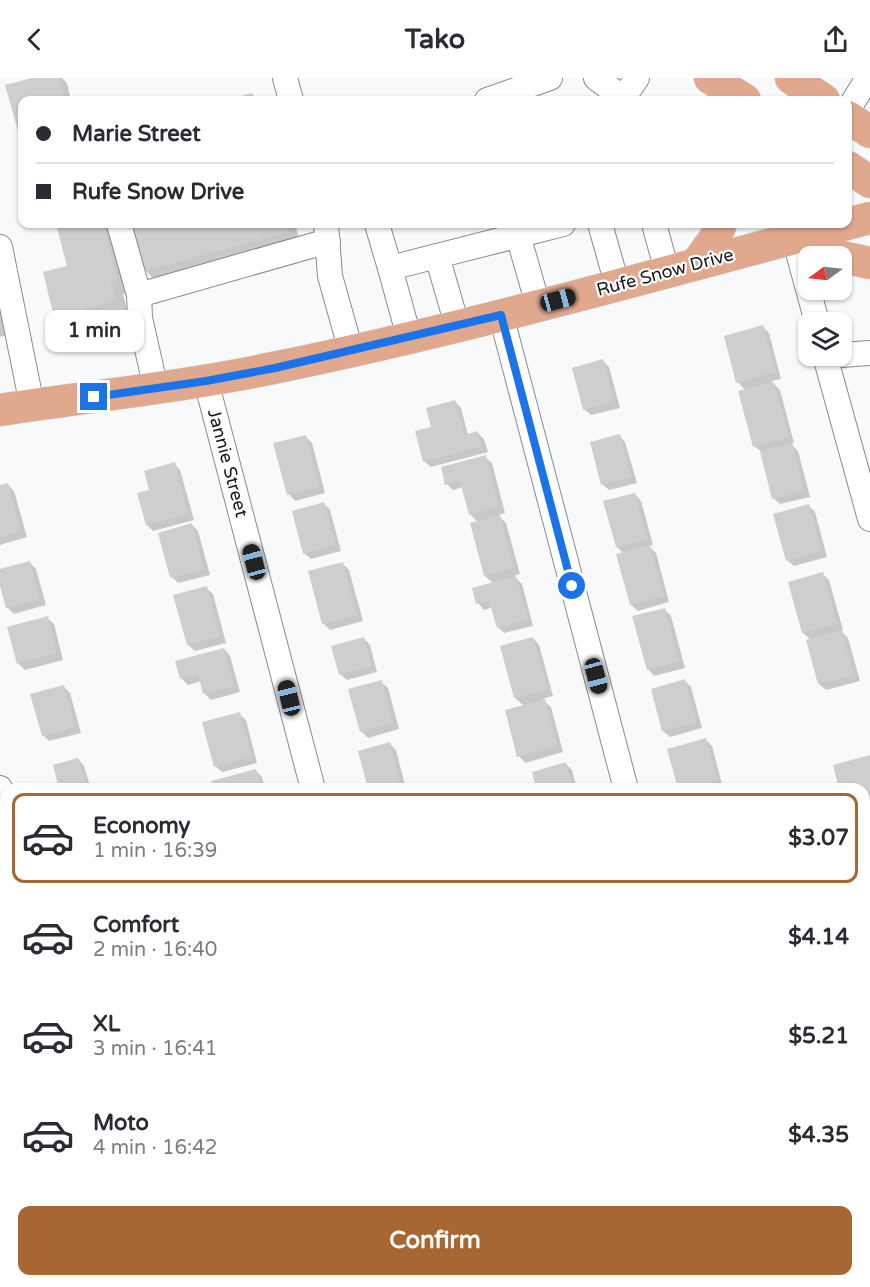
<!DOCTYPE html>
<html lang="en">
<head>
<meta charset="utf-8">
<style>
  :root { --surface:#fff; --page:#f7f7f7; --text:#2b2b33; --muted:#7c7c81; --line:#e1e1e2; --accent:#a86732 }
  body { margin:0; font-family:"Varela Round",sans-serif; background:var(--page); color:var(--text); height:100vh; display:flex; flex-direction:column; font-size:22px; white-space:nowrap }
  * { box-sizing:border-box; margin:0 }
  p { font-size:20px; color:var(--muted) }
  .icon { flex:none; width:33px; height:33px; fill:none; stroke:currentColor; stroke-width:2; stroke-linecap:round; stroke-linejoin:round }
  .map { position:relative; flex:1; overflow:hidden }
  .panel { position:absolute; left:0px; top:705px; width:870px; height:504px; display:flex; flex-direction:column; background:var(--surface); border-radius:18px 18px 0 0; box-shadow:0 2px 4px #0004 }
  .panel>* { flex:none }
  .guide { position:absolute; left:18px; top:18px; width:834px; height:132px; border-radius:12px; box-shadow:0 2px 4px #0004; display:grid; align-content:center; height:132px; padding:0 18px; background:var(--surface) }
  .needle { width:39px; rotate:255deg }
  .buttons { position:absolute; left:798px; top:168px; display:grid; gap:12px }
  .buttons a { display:grid; place-items:center; width:54px; height:54px; border-radius:12px; background:var(--surface); box-shadow:0 2px 4px #0004; font-size:30px }
  .end { position:absolute; width:27px; height:27px; margin:-14px; border:8px solid #1a73e8; background:#fff; box-shadow:0 0 0 3px #fff }
  .from { border-radius:50% }
  .bubble { position:absolute; height:42px; border-radius:12px; background:var(--surface); box-shadow:0 2px 4px #0004; font-size:20px; font-weight:700; line-height:42px; text-align:center }
  .car { position:absolute; width:18px; height:36px; margin:-18px -9px; border-radius:8px; box-shadow:0 0 4px 2px #0007; background:linear-gradient(#222 24%,#8ab4d8 0 40%,#222 0 76%,#8ab4d8 0 86%,#222 0) }
  .guide b { display:flex; align-items:center; gap:21px; height:57px; font-size:22px }
  .guide b+b { border-top:2px solid var(--line) }
  .guide i { width:15px; height:15px; background:var(--text) }
  ul { padding:10px 0 0; list-style:none }
  li { display:flex; align-items:center; gap:18px; height:90px; margin:0 12px 9px; padding:0 6px; border:3px solid transparent; border-radius:12px }
  li div { flex:1 }
  li b { display:block; font-size:22px }
  li em { font-style:normal; font-weight:700 }
  li.active { border-color:var(--accent) }
  li>.icon { width:54px; height:54px; stroke-width:1.5 }
  .action { display:flex; gap:12px; margin-top:auto; padding:12px 18px }
  .action a { flex:1; height:69px; border-radius:12px; background:var(--accent); color:#fff; font-size:24px; font-weight:700; line-height:69px; text-align:center }
  header { display:flex; justify-content:space-between; align-items:center; height:78px; padding:0 18px; background:var(--surface); font-size:27px; font-weight:700 }
  .map>svg:first-child { display:block }
  .shadow { fill:#0003 }
  .building { fill:#ceced0 }
  .lines { fill:none; stroke-linecap:round; stroke-linejoin:round }
  .minor-casing { stroke:#888a8c; stroke-width:26 }
  .major-casing { stroke:#d5d5d5; stroke-width:33 }
  .minor { stroke:#fff; stroke-width:24 }
  .major { stroke:#e0a98e; stroke-width:32 }
  .route { stroke:#1a73e8; stroke-width:8 }
  .labels { text-anchor:middle; stroke-width:4.5; stroke-linejoin:round; paint-order:stroke }
  .street-label { font-size:18px; fill:#161717; stroke:#fff }
</style>
</head>
<body>
<header><svg class="icon" aria-label="back" viewBox="0 0 24 24"><path d="M15 5l-7 7 7 7"/></svg>Tako<svg class="icon" aria-label="share" viewBox="0 0 24 24"><path d="M12 15V3M7 8l5-5 5 5M5 13v7h14v-7"/></svg></header>
<div class="map">
<svg width="870" height="1209" viewBox="0 0 870 1209">
  <rect width="100%" height="100%" fill="#f7f9fb"/>
  <g class="shadow">
    <path d="M38,0H62L67,5L71,22H22V61L7,8Z"/>
    <path d="M252,16L258,22H229Z"/>
    <path d="M57,146H111L129,214L123,216L128,235L68,251L56,238L69,189Z"/>
    <path d="M132,146H295L301,166L158,205L145,192Z"/>
    <path d="M0,197L15,255L0,259Z"/>
    <path d="M763,249L769,255L781,301L771,303L780,312L794,365L791,366L798,373L810,419L780,426L773,420L762,374L754,368L746,313L738,304Z"/>
    <path d="M603,283L609,289L620,330L591,337L584,331Z"/>
    <path d="M455,323L461,330L468,357L478,355L484,361L488,374L431,389L424,383L432,350Z"/>
    <path d="M619,357L625,364L637,405L609,412L602,406Z"/>
    <path d="M305,358L312,365L325,415L295,423L289,416Z"/>
    <path d="M485,379L492,385L505,435L498,437L506,445L520,496L514,498L522,506L533,548L504,555L498,549L493,529L484,532L478,525L493,505L485,498L478,444L470,436L463,409L453,412L447,406Z"/>
    <path d="M174,386L180,392L194,442L153,453L147,447Z"/>
    <path d="M8,407L14,413L27,459L0,467V409Z"/>
    <path d="M635,416L641,423L653,467L649,468L656,475L669,524L638,533L631,527L624,476L617,469Z"/>
    <path d="M324,426L330,432L341,473L311,481L304,475Z"/>
    <path d="M809,428L815,434L827,479L794,488L787,482Z"/>
    <path d="M192,447L198,453L210,497L178,505L172,499Z"/>
    <path d="M29,484L36,491L46,527L14,536L7,529L0,502V492Z"/>
    <path d="M343,486L349,492L363,543L330,552L323,545Z"/>
    <path d="M823,496L829,502L843,552L841,553L848,560L860,603L826,612L819,606L811,562L803,555Z"/>
    <path d="M206,510L213,516L226,565L195,573L188,567Z"/>
    <path d="M664,531L671,538L685,590L654,598L648,591Z"/>
    <path d="M47,540L54,546L63,582L25,592L18,585Z"/>
    <path d="M533,560L539,567L553,618L542,621L551,629L563,674L525,685L519,678L524,628L515,620L502,569Z"/>
    <path d="M364,561L370,567L377,594L347,602L340,596Z"/>
    <path d="M224,571L230,578L240,614L211,622L204,615L201,603L188,607L181,600Z"/>
    <path d="M685,603L691,609L702,650L670,659L663,653L652,612Z"/>
    <path d="M381,604L388,610L399,651L368,660L361,653Z"/>
    <path d="M63,608L70,615L81,655L49,663L43,657Z"/>
    <path d="M239,636L246,642L257,685L222,694L215,688Z"/>
    <path d="M706,662L712,668L723,710L679,711Z"/>
    <path d="M390,666L396,672L406,711H370Z"/>
    <path d="M870,679V732L864,733V711H841Z"/>
    <path d="M78,681L84,688L91,711H61Z"/>
    <path d="M566,686L572,692L577,711H538Z"/>
    <path d="M255,692L262,699L265,711H214Z"/>
    <path d="M870,745V792L864,794V746Z"/>
    <path d="M0,887L6,909V913L3,914L6,918V968L0,970Z"/>
    <path d="M809,1203H841L843,1209H811Z"/>
  </g>
  <g class="building">
    <path d="M32,0H59L65,22H22V59L20,60L5,7Z"/>
    <path d="M252,15L254,22H226Z"/>
    <path d="M56,146H103L117,202L111,203L116,223L54,239L43,194L67,188Z"/>
    <path d="M131,146H287L289,154L144,193Z"/>
    <path d="M763,247L776,294L736,305L724,258Z"/>
    <path d="M603,281L614,323L583,332L572,290Z"/>
    <path d="M774,304L789,359L753,369L738,313Z"/>
    <path d="M455,322L464,357L478,353L482,368L423,384L415,353L431,349L426,330Z"/>
    <path d="M620,356L631,399L601,407L590,364Z"/>
    <path d="M306,357L320,409L287,417L273,365Z"/>
    <path d="M792,365L804,413L772,421L760,373Z"/>
    <path d="M486,377L499,429L469,437L460,403L445,407L441,389Z"/>
    <path d="M175,384L188,436L146,447L137,415L149,412L144,393Z"/>
    <path d="M8,405L21,453L0,459V407Z"/>
    <path d="M635,415L648,461L616,469L603,423Z"/>
    <path d="M324,424L336,467L303,476L292,433Z"/>
    <path d="M809,426L822,473L786,483L773,436Z"/>
    <path d="M500,437L514,490L484,498L470,445Z"/>
    <path d="M192,445L204,491L170,500L158,455Z"/>
    <path d="M650,467L664,518L630,527L616,476Z"/>
    <path d="M30,483L40,521L6,530L0,508V491Z"/>
    <path d="M343,484L357,537L322,546L308,493Z"/>
    <path d="M823,494L837,546L802,555L788,504Z"/>
    <path d="M516,498L528,541L497,550L489,523L476,526L472,510Z"/>
    <path d="M207,508L220,558L187,567L173,517Z"/>
    <path d="M665,530L679,583L647,592L632,538Z"/>
    <path d="M48,538L57,575L17,586L7,549Z"/>
    <path d="M842,552L854,597L818,606L806,562Z"/>
    <path d="M364,559L372,588L339,597L331,568Z"/>
    <path d="M533,559L548,611L514,620L500,568Z"/>
    <path d="M224,570L234,608L203,616L198,596L180,601L175,583Z"/>
    <path d="M685,601L697,644L662,653L651,611Z"/>
    <path d="M382,602L393,645L360,654L348,611Z"/>
    <path d="M64,607L75,649L42,658L30,616Z"/>
    <path d="M545,621L558,668L517,679L505,632Z"/>
    <path d="M240,634L252,679L214,689L202,644Z"/>
    <path d="M706,660L718,703L689,711H678L667,671Z"/>
    <path d="M390,664L401,706L382,711H368L358,673Z"/>
    <path d="M870,677V724L864,726V711H839L833,687Z"/>
    <path d="M78,680L87,711H59L53,687Z"/>
    <path d="M566,684L573,711H536L532,694Z"/>
    <path d="M256,691L261,711H213L211,703Z"/>
    <path d="M870,743V785L864,786V745Z"/>
    <path d="M0,913H3L6,923V960L0,962Z"/>
    <path d="M6,977V1030L4,1031L0,1016V979Z"/>
    <path d="M807,1203H838L839,1209H809Z"/>
  </g>
  <g class="lines">
    <defs>
      <g id="minor">
        <path d="M285,0L291,22"/>
        <path d="M596,0L623,20L624,22"/>
        <path d="M623,20L637,0"/>
        <path d="M487,22L550,0"/>
        <path d="M848,32L866,3L870,2"/>
        <path d="M119,146L139,217L140,240L156,311"/>
        <path d="M326,146L330,198L351,273"/>
        <path d="M377,146L390,190"/>
        <path d="M600,146L617,206"/>
        <path d="M654,146L667,193"/>
        <path d="M518,157L538,227"/>
        <path d="M794,160L817,244"/>
        <path d="M0,169L32,327"/>
        <path d="M437,178L457,247"/>
        <path d="M139,217L328,163"/>
        <path d="M501,237L626,711"/>
        <path d="M409,259L390,190L563,146"/>
        <path d="M842,277L870,275"/>
        <path d="M825,278L870,441"/>
        <path d="M206,303L313,711"/>
        <path d="M0,710L6,734"/>
        <path d="M128,1203L130,1209"/>
        <path d="M432,1203L448,1209"/>
        <path d="M755,1203L757,1209"/>
      </g>
      <g id="major">
        <path d="M710,0L745,22"/>
        <path d="M791,0L824,22"/>
        <path d="M848,39L870,54"/>
        <path d="M848,89L870,104"/>
        <path d="M808,157L829,177L837,178"/>
        <path d="M842,179L870,185"/>
        <path d="M697,185L715,160L721,146"/>
        <path d="M0,332C91,318 183,309 273,290C474,249 672,192 870,140"/>
      </g>
    </defs>
    <use href="#minor" class="minor-casing"/>
    <use href="#major" class="major-casing"/>
    <use href="#minor" class="minor"/>
    <use href="#major" class="major"/>
  </g>
  <g class="lines">
    <path class="route" d="M94,319L206,303L275,290L501,237L572,508"/>
  </g>
  <g class="labels">
    <g class="street-label">
      <text transform="translate(665 194) rotate(-15)" y="6">Rufe Snow Drive</text>
      <text transform="translate(228 385) rotate(75)" y="6">Jannie Street</text>
    </g>
  </g>
</svg>
<div class="buttons">
<a><svg class="needle" viewBox="-14 -14 28 28"><path d="M0-13l5 13h-10z" fill="#e53935"/><path d="M0 13l5-13h-10z" fill="#7c7c81"/></svg></a>
<a><svg class="icon" aria-label="layers" viewBox="0 0 24 24"><path d="M12 4l9 5-9 5-9-5zM3 14l9 5 9-5"/></svg></a>
</div>
<i class="end from" style="left:572px;top:508px"></i>
<i class="end" style="left:94px;top:319px"></i>
<div class="bubble" style="left:45px;top:232px;width:99px">1 min</div>
<i class="car" style="left:558px;top:222px;rotate:75deg"></i>
<i class="car" style="left:254px;top:484px;rotate:345deg"></i>
<i class="car" style="left:596px;top:598px;rotate:165deg"></i>
<i class="car" style="left:289px;top:620px;rotate:346deg"></i>
<div class="guide">
<b><i class="from"></i>Marie Street</b>
<b><i></i>Rufe Snow Drive</b>
</div>
<section class="panel">
<ul>
<li class="active"><svg class="icon" aria-label="car" viewBox="0 0 24 24"><path d="M5 17H2v-5l4-1 3-4h7l3 4 3 1v5h-3M9 17h6M6 11h13"/><circle cx="7" cy="17" r="2"/><circle cx="17" cy="17" r="2"/></svg><div><b>Economy</b><p>1 min · 16:39</p></div><em>$3.07</em></li>
<li><svg class="icon" aria-label="car" viewBox="0 0 24 24"><path d="M5 17H2v-5l4-1 3-4h7l3 4 3 1v5h-3M9 17h6M6 11h13"/><circle cx="7" cy="17" r="2"/><circle cx="17" cy="17" r="2"/></svg><div><b>Comfort</b><p>2 min · 16:40</p></div><em>$4.14</em></li>
<li><svg class="icon" aria-label="car" viewBox="0 0 24 24"><path d="M5 17H2v-5l4-1 3-4h7l3 4 3 1v5h-3M9 17h6M6 11h13"/><circle cx="7" cy="17" r="2"/><circle cx="17" cy="17" r="2"/></svg><div><b>XL</b><p>3 min · 16:41</p></div><em>$5.21</em></li>
<li><svg class="icon" aria-label="car" viewBox="0 0 24 24"><path d="M5 17H2v-5l4-1 3-4h7l3 4 3 1v5h-3M9 17h6M6 11h13"/><circle cx="7" cy="17" r="2"/><circle cx="17" cy="17" r="2"/></svg><div><b>Moto</b><p>4 min · 16:42</p></div><em>$4.35</em></li>
</ul>
<div class="action"><a>Confirm</a></div>
</section>
</div>
</body>
</html>
